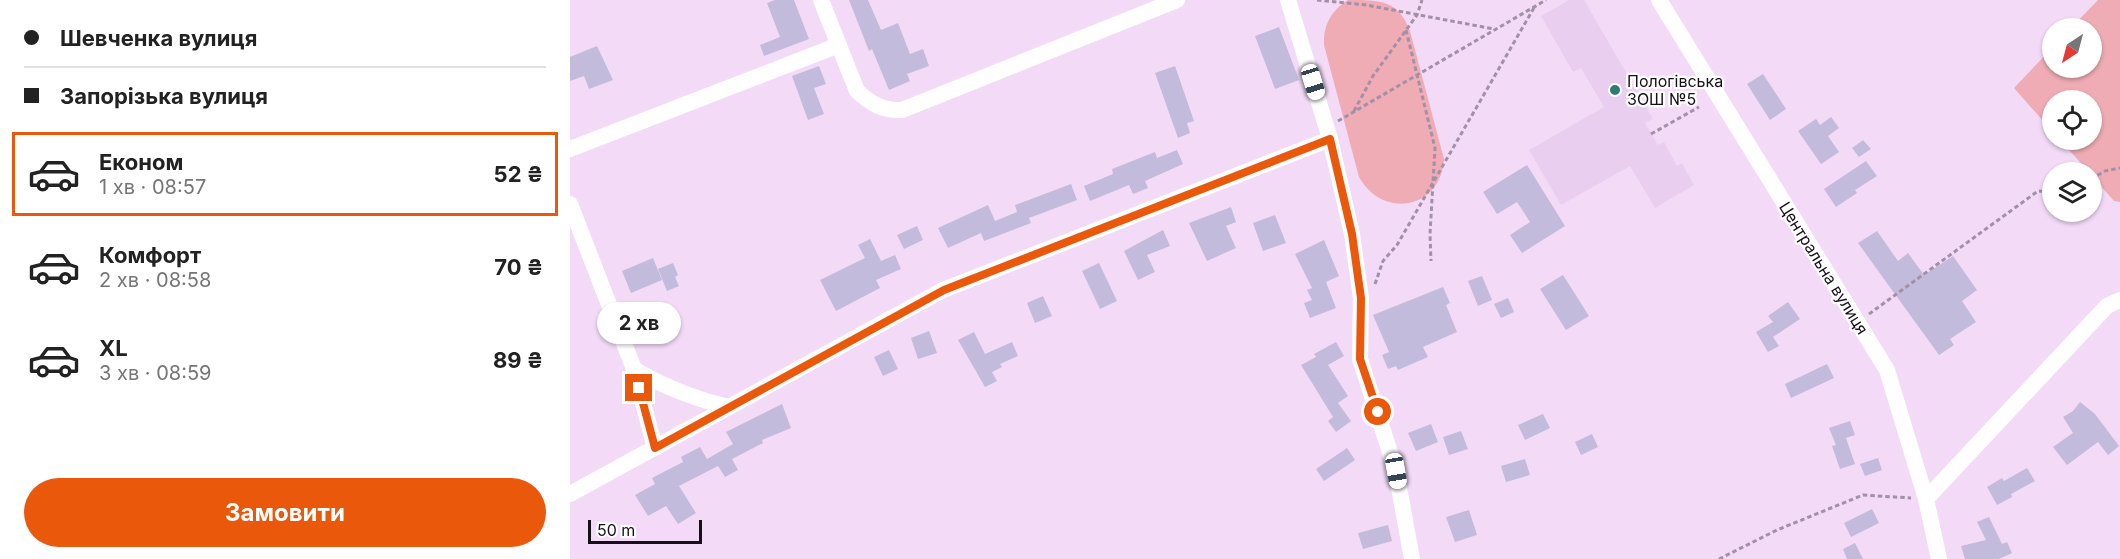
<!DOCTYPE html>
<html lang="uk">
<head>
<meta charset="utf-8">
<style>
  :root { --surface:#fff; --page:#f2f2f2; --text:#222; --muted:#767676; --line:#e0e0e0; --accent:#ea580c }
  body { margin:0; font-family:Inter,sans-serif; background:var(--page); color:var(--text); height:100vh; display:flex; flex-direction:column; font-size:22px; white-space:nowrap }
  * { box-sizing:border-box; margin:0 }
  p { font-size:20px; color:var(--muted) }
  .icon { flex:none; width:33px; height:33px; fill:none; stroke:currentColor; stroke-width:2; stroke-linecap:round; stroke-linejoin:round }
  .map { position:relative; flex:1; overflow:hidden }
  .side { display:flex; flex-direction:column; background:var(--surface); width:570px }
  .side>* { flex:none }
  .hud { display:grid; align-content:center; height:132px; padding:0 24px; background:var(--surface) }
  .needle { width:39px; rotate:216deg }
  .fabs { position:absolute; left:1472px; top:18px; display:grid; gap:12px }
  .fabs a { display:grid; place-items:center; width:60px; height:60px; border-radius:50%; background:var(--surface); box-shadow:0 2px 4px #0004; font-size:30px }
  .scale { position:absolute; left:18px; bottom:15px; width:114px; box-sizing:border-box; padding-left:6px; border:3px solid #170f18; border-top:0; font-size:16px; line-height:21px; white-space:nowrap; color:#170f18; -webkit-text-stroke:4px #fff; paint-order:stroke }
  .end { position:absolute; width:27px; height:27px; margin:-14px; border:8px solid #ea580c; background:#fff; box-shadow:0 0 0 3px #fff }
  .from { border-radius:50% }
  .bubble { position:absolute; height:42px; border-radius:21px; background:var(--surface); box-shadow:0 2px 4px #0004; font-size:20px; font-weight:700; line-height:42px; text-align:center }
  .car { position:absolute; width:18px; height:36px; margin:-18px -9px; border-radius:8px; box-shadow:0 0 4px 2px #0007; background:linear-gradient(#fff 24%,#345 0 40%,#fff 0 76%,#345 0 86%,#fff 0) }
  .hud b { display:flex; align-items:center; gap:21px; height:57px; font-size:22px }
  .hud b+b { border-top:2px solid var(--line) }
  .hud i { width:15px; height:15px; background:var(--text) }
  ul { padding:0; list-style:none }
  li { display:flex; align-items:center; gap:18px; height:84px; margin:0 12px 9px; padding:0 12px; border:3px solid transparent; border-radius:0px }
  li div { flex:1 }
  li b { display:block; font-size:22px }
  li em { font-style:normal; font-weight:700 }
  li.active { border-color:var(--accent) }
  li>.icon { width:54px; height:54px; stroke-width:1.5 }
  .button { display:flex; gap:12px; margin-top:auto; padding:12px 24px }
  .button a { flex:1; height:69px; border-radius:36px; background:var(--accent); color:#fff; font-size:24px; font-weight:700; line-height:69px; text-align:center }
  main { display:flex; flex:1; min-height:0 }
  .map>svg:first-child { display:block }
  .built { fill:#eacef0 }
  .green { fill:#efacb4 }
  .building { fill:#c2bbdb }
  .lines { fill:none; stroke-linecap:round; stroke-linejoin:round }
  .path { stroke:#a290a6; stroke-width:3; stroke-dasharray:4.5 3; stroke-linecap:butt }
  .street { stroke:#fff; stroke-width:16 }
  .route { stroke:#ea580c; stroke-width:8 }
  .poi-dot { fill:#307979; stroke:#fff; stroke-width:2 }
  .labels { text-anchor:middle; stroke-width:4.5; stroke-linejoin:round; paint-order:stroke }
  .poi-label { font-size:16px; fill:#170f18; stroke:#fff; text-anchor:start }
  .street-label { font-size:16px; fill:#170f18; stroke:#fff }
</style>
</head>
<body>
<main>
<section class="side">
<div class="hud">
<b><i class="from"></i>Шевченка вулиця</b>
<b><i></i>Запорізька вулиця</b>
</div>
<ul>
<li class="active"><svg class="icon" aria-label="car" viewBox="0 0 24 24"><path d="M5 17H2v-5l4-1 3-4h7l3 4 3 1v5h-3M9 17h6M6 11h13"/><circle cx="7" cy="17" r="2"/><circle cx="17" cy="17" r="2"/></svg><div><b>Економ</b><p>1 хв · 08:57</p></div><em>52 ₴</em></li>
<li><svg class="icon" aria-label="car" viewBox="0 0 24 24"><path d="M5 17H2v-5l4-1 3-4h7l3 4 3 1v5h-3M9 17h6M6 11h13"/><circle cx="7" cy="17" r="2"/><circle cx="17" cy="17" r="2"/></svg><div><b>Комфорт</b><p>2 хв · 08:58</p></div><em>70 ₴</em></li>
<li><svg class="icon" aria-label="car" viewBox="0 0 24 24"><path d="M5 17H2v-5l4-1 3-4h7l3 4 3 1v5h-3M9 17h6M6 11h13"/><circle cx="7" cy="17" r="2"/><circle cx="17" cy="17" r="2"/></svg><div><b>XL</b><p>3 хв · 08:59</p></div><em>89 ₴</em></li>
</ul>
<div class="button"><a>Замовити</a></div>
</section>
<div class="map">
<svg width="1550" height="559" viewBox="0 0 1550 559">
  <rect width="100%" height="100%" fill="#f3dbf8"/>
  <path class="built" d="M999,0H1014L1083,119L1075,123L1088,145L1094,142L1107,166L1112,163L1124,185L1085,208L1060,166L991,205L959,150L1034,107L1011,68L1003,72L971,16Z"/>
  <g class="green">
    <path d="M778,0C811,0 828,0 840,31L874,159C871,209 813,220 789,177L754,45C753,25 761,11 778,0Z"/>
    <path d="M1528,0H1550V202L1544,201L1521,175V172H1519L1490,140H1521V100H1482V131L1444,88L1482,48V68H1521V28H1501Z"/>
  </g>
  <g class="building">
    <path d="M205,0H224L239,39L194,56L190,45L210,37L197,3Z"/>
    <path d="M279,0H298L311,30L328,23L340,54L353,49L359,66L337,74L340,81L319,90L302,49L299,51Z"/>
    <path d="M709,27L729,80L705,89L685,36Z"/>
    <path d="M27,46L43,80L19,89L14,76L0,81V57Z"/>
    <path d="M249,66L256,84L244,88L254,114L238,120L222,76Z"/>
    <path d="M605,66L624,121L617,123L620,133L608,138L585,73Z"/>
    <path d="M1193,74L1216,109L1200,120L1177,84Z"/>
    <path d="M1261,117L1269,128L1258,136L1269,152L1251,164L1228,131L1246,119L1250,125Z"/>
    <path d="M1293,140L1301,149L1289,157L1282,148Z"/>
    <path d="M607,150L613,164L575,181L578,188L563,194L559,185L520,201L514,186L543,174L542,169L585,152L587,158Z"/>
    <path d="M1296,161L1307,176L1285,190L1287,193L1266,207L1254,189Z"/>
    <path d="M957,165L995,226L952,253L940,235L960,222L947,202L927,214L913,192Z"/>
    <path d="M501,184L507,200L459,218L461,223L414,241L411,233L378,248L368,228L418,205L425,221L447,212L445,205Z"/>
    <path d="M661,207L666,222L656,226L666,248L637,261L619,223Z"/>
    <path d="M705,215L716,243L693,251L683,223Z"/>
    <path d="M347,226L353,240L334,249L327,235Z"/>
    <path d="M593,230L600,246L577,255L585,272L568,280L554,251Z"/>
    <path d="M1307,231L1328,261L1338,253L1354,275L1383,256L1407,290L1392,301L1406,322L1380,339L1384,345L1369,355L1288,243Z"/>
    <path d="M300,239L311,261L325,255L331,269L306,280L310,288L266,311L250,280L295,258L288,245Z"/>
    <path d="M754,240L769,276L756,282L766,308L740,318L734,303L742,300L737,290L742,288L725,254Z"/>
    <path d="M83,258L92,280L61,293L52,271Z"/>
    <path d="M103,263L108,275L105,277L109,286L97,291L88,269Z"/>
    <path d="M529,263L547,301L530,309L512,271Z"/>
    <path d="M993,275L1019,316L996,330L970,289Z"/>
    <path d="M912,276L922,300L908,306L898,281Z"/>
    <path d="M873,287L880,303L876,305L887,332L853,347L858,357L828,370L826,366L818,369L812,355L819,352L803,315Z"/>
    <path d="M473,296L482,316L465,323L457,303Z"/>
    <path d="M938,298L944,312L931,318L924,304Z"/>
    <path d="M1218,302L1230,319L1203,337L1209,346L1198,352L1186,332L1203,322L1198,316Z"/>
    <path d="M359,331L367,353L348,359L341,338Z"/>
    <path d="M404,332L415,354L442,342L448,356L430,364L432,367L422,372L427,381L415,387L388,340Z"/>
    <path d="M766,342L774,356L758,365L778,396L768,403L781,421L766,432L758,421L763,417L731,365L746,357L744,354Z"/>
    <path d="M319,350L328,369L313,376L304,357Z"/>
    <path d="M1257,364L1264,378L1221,398L1215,384Z"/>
    <path d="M1510,402L1525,414L1549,446L1538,455L1528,442L1497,465L1483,447L1503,433L1493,417L1503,411Z"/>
    <path d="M212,404L221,428L192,440L193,443L162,459L168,470L155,477L148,466L109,486L126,513L108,524L96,506L78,516L65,495L85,484L82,478L113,462L111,457L130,447L137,459L163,444L156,432Z"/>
    <path d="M973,414L980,428L955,440L948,425Z"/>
    <path d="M1280,421L1285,435L1276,438L1285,464L1270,469L1262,446L1266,445L1259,428Z"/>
    <path d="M861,424L868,442L846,451L838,433Z"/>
    <path d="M891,431L898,449L879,455L873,437Z"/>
    <path d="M1022,434L1028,447L1011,455L1005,442Z"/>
    <path d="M777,448L785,460L754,481L746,469Z"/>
    <path d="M1308,458L1312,470L1295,476L1290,464Z"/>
    <path d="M955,459L960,475L936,482L931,466Z"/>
    <path d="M1457,468L1465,481L1441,494L1442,497L1427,505L1417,487L1432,478L1434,481Z"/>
    <path d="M1302,509L1309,523L1281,537L1274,523Z"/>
    <path d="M899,510L907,535L885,542L876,517Z"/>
    <path d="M1419,517L1432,544L1437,542L1442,553L1429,559H1395L1391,546L1416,540L1407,522Z"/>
    <path d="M818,525L822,541L793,549L788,533Z"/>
    <path d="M1285,543L1293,559H1277L1273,549Z"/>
  </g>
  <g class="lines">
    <g class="path">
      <path d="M747,0L796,5L924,29"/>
      <path d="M836,30L865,148L860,234L861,261"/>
      <path d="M784,111L803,76L847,15L852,0"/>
      <path d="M768,121L976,0"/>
      <path d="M1081,134L1129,107"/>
      <path d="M1521,179L1535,171L1550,168"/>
      <path d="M805,284L813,261L827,245L965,6"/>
      <path d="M1299,314L1468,191L1482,192"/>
      <path d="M1149,559L1207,530L1293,495L1341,498"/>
    </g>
    <g class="street">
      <path d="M251,0L287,91C301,104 313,111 332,110L607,0"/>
      <path d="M718,0L760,139L782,234L791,298L790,359L826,471L842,559"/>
      <path d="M1089,0L1317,370L1356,499L1369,559"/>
      <path d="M0,149L269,45"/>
      <path d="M0,204L64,369L85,448"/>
      <path d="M64,369C94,387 125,399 159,407"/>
      <path d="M0,494L373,290L760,139"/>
      <path d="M1356,499L1537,306L1550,300"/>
    </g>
  </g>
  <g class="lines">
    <path class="route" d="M69,388L85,448L374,290L760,139L782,234L788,277L791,298L790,359L808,412"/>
  </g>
  <circle class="poi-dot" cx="1045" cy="90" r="6"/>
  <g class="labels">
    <g class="poi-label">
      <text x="1057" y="87">Пологівська<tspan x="1057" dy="18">ЗОШ №5</tspan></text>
    </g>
    <g class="street-label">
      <text transform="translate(1254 268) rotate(58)" y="6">Центральна вулиця</text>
    </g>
  </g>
</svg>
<div class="fabs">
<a><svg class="needle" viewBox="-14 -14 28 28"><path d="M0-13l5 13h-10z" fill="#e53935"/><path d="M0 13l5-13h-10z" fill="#767676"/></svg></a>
<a><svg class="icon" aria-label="locate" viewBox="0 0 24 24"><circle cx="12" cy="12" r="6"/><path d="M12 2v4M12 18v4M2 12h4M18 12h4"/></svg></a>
<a><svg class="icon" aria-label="layers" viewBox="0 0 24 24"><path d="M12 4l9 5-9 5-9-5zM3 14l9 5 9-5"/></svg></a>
</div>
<div class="scale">50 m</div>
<i class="end from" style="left:808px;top:412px"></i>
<i class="end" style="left:69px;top:388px"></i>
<div class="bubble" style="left:27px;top:302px;width:84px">2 хв</div>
<i class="car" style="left:743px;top:82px;rotate:163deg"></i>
<i class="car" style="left:826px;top:471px;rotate:170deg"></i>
</div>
</main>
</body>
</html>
